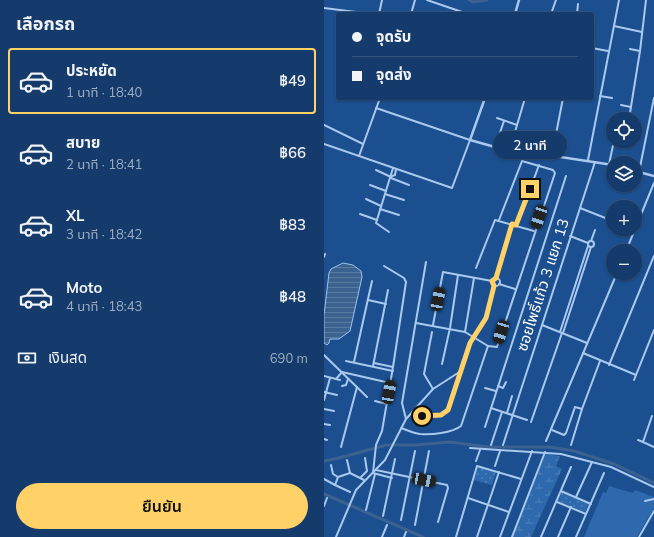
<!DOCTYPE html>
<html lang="th">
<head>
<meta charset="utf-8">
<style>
  :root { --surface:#143b6b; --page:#214673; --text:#f1f3f6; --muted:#9dadc1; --line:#33557e; --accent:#ffd166 }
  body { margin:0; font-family:Mulish,"Noto Sans Thai",sans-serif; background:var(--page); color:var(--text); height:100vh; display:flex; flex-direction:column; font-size:15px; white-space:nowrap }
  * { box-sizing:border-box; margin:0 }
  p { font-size:13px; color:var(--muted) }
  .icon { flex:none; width:22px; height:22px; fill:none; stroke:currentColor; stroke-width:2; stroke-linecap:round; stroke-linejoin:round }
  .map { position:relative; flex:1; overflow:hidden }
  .sheet { display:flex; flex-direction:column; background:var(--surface); width:324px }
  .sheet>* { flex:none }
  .hud { position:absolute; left:12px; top:12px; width:258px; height:88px; border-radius:4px; box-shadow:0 1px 3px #0004,0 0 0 1px var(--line); display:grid; align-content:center; height:88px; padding:0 16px; background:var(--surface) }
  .buttons { position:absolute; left:282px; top:112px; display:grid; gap:8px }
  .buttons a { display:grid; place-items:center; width:36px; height:36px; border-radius:50%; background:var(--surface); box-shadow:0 1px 3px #0004,0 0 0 1px var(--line); font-size:20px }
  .end { position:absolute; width:18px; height:18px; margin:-9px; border:5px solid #ffd166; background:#111; box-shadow:0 0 0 2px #111 }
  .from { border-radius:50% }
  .bubble { position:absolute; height:28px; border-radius:14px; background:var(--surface); box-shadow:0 1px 3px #0004,0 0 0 1px var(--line); font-size:13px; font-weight:600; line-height:28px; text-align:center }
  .car { position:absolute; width:12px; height:24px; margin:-12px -6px; border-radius:5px; box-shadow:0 0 3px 1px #0007; background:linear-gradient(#222 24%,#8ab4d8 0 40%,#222 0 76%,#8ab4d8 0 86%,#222 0) }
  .hud b { display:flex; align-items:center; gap:14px; height:38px; font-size:15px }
  .hud b+b { border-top:1px solid var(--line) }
  .hud i { width:10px; height:10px; background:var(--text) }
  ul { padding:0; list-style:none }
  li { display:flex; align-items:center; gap:12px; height:66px; margin:0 8px 6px; padding:0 8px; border:2px solid transparent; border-radius:4px }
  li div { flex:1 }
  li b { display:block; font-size:15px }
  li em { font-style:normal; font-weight:600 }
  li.selected { border-color:var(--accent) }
  li>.icon { width:36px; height:36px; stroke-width:1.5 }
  h2 { padding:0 16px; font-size:18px; line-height:48px }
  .pay { display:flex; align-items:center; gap:10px; height:44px; padding:0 16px; font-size:15px }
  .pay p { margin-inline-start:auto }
  .action { display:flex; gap:8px; margin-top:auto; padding:8px 16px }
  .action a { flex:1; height:46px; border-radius:24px; background:var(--accent); color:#111; font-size:16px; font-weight:600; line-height:46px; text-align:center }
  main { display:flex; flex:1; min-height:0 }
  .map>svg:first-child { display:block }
  .grass { fill:#2e69ad }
  .wetland { fill:url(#wetland-marsh) }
  .park { fill:url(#park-dots) }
  .water { fill:url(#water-rules); stroke:#9cc4f0 }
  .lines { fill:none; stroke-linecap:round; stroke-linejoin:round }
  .canal { stroke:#3c6290; stroke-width:3 }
  .minor { stroke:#a9c9ee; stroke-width:2 }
  .tertiary { stroke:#a9c9ee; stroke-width:2.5 }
  .route { stroke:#ffd166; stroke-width:5 }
  .labels { text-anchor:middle; stroke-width:3; stroke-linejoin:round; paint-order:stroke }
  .street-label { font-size:15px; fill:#fff; stroke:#1b4f8f }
</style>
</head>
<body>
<main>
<section class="sheet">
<h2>เลือกรถ</h2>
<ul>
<li class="selected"><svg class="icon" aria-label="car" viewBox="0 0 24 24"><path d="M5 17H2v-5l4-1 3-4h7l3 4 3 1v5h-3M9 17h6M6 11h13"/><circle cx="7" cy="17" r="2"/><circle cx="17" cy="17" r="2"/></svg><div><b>ประหยัด</b><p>1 นาที · 18:40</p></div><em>฿49</em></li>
<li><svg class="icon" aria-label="car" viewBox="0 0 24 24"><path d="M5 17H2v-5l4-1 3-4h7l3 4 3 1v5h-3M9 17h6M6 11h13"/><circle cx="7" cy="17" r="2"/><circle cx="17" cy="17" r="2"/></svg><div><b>สบาย</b><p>2 นาที · 18:41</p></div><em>฿66</em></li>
<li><svg class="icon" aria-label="car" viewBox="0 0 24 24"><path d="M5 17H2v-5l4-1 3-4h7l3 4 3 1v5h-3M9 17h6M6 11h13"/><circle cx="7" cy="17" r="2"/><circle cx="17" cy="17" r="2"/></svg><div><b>XL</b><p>3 นาที · 18:42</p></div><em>฿83</em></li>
<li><svg class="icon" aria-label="car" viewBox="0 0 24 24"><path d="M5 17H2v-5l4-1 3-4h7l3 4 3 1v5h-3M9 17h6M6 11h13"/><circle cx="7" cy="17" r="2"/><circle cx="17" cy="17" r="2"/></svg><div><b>Moto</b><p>4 นาที · 18:43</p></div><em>฿48</em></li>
</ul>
<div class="pay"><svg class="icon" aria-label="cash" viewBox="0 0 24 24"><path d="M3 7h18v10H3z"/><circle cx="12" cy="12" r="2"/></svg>เงินสด<p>690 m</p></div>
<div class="action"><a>ยืนยัน</a></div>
</section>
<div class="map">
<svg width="330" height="537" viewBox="0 0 330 537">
  <defs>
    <pattern id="wetland-marsh" width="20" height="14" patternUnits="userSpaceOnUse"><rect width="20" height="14" fill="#2e69ad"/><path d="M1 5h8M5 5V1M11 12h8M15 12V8" fill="none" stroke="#4d80b9"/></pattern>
    <pattern id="park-dots" width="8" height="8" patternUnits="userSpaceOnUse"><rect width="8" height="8" fill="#2e69ad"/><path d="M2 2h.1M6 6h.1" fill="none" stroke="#4d80b9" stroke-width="1.8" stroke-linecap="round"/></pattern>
    <pattern id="water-rules" width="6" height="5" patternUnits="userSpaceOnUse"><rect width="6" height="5" fill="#3c6290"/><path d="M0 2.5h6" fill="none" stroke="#597aa1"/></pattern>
  </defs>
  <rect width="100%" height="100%" fill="#1b4f8f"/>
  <path class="grass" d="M285,486L309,493L311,490L330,497V508L313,537H260L279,492L282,493Z"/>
  <path class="wetland" d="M221,454L236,456L232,466L238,469L207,537H189Z"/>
  <g class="park">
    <path d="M154,467L172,472L168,485L150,480Z"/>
    <path d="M238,492L265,504L261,512L234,501Z"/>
  </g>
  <path class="water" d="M19,263L29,265L37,271L38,277L26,331L15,339H6L5,343L3,345L0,343V315L5,273L7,269Z"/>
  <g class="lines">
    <g class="canal">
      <path d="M145,0L149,2L163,0"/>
      <path d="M0,461L15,458L62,445H92L126,442L164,447H225L250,451L290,464L330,483"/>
      <path d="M0,494L99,537"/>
    </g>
    <g class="minor">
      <path d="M103,0L144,14"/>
      <path d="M0,8L48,14"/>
      <path d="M55,14L58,0"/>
      <path d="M87,14L91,0"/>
      <path d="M227,14L232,0"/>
      <path d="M253,14L254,4"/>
      <path d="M290,26L318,32"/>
      <path d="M268,48L284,51"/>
      <path d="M306,49L316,51"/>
      <path d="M276,96L288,98"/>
      <path d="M297,105L307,107"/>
      <path d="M173,118L193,125"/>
      <path d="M305,119L316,51L322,0"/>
      <path d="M0,125L39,144"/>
      <path d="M0,144L128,188L146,140L52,108"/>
      <path d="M171,147L180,121"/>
      <path d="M186,149L201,98"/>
      <path d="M228,155L239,98"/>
      <path d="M35,156L56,98"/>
      <path d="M264,160L295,0"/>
      <path d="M285,164L290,141"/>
      <path d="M52,170L67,177"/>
      <path d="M315,172L330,98"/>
      <path d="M68,176L71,175L72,169"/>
      <path d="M67,178L85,185"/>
      <path d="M46,185L62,191"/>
      <path d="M61,194L80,200"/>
      <path d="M42,199L57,206"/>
      <path d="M256,208L289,221"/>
      <path d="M56,209L75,215"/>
      <path d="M36,214L53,220"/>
      <path d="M193,225L215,165"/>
      <path d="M65,232L52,223L69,168"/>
      <path d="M246,236L264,243"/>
      <circle cx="267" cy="244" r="3"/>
      <path d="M267,241L271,230"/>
      <path d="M302,251L330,183"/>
      <path d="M0,257L1,254"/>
      <path d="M60,266L80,278L82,282L69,367L58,431L52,445L49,473L68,478"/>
      <path d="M152,268L171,220L210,231"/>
      <path d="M172,278L189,224"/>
      <circle cx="172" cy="282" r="4"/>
      <path d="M175,284L191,289"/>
      <path d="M44,300L62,304"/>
      <path d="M92,323L141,332L164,346L173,347L231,173L229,170L198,161L175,220"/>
      <path d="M109,325L119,272L168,281"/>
      <path d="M218,325L263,343"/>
      <path d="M108,332L100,374L109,389"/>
      <path d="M141,332L150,278"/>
      <path d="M236,332L264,246"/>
      <path d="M239,333L267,247"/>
      <path d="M259,353L312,375"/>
      <path d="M0,355L43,397"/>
      <path d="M22,361L69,371"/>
      <path d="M30,362L48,281"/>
      <path d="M50,363L69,367"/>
      <path d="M118,364L126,328L134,275"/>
      <path d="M285,365L330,256"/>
      <path d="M49,366L64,290"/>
      <path d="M0,376L16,380"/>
      <path d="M12,379L18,372L66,383"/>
      <path d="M310,380L330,330"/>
      <path d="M18,386L22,385L24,379"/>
      <path d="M174,386L179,388L182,382"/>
      <path d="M161,388L172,391"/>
      <path d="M0,392L13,395"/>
      <path d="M0,400L6,378"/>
      <path d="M51,401L63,404"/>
      <path d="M167,408L203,420"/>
      <path d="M0,409L10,411"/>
      <path d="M183,413L188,396"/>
      <path d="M98,416L117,415L125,410L146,343L162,318L170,285"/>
      <path d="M328,416L319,442L330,447"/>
      <path d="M82,419L78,403L102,262"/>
      <path d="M207,422L238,333"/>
      <path d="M0,424L6,425"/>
      <path d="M161,427L242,176"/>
      <path d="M77,428C83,430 89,433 96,434C107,435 128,433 137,426L164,346"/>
      <path d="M228,430L240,435L242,433L251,407L258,409L276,361"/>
      <path d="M0,439L3,440"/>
      <path d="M314,440L319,442"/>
      <path d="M222,441L293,273"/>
      <path d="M167,445L178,412"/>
      <path d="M179,445L271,162"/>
      <path d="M247,445L258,409"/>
      <path d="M17,447L33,387"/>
      <path d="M146,448L237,454L287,467L330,487"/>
      <path d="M23,460L26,473"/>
      <path d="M152,461L156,450"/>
      <path d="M7,465L9,474L14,477L26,473L40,480"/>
      <path d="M171,466L176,451"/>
      <path d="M52,470L123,485L124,488L114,522"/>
      <path d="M37,477L43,471L41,458"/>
      <path d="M0,479L11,485L14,477"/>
      <path d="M11,485L26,492"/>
      <path d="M237,491L267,504"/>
      <path d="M252,497L268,462"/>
      <path d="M144,498L185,512"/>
      <path d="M321,501L330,499"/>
      <path d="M233,502L262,514"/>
      <path d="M0,506L3,498"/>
      <path d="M42,510L51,474"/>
      <path d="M59,516L71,459"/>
      <path d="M77,520L91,451"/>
      <path d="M91,525L105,451"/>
      <path d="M12,537L32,490L61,460L82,419L109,389L137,371"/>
      <path d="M58,537L63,525"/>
      <path d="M80,537L82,532"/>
      <path d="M132,537L153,466L197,479"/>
      <path d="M153,537L175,472"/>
      <path d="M176,537L208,451"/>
      <path d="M188,537L221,452"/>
      <path d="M217,537L247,467"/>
      <path d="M234,537L247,507"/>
      <path d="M252,537L280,473"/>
      <path d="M315,537L330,511"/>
    </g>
    <g class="tertiary">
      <path d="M191,14L195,0"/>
      <path d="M161,98L146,140L171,147L289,165"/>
      <path d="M311,171L330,176"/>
    </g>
  </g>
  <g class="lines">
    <path class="route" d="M98,416L117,415L124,410L146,343L162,318L170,286L168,281L172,278L188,224L192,225L206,189"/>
  </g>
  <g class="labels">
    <g class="street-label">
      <text transform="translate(219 285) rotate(-72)" y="5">ซอยโพธิ์แก้ว 3 แยก 13</text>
    </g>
  </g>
</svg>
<div class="buttons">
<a><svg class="icon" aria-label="locate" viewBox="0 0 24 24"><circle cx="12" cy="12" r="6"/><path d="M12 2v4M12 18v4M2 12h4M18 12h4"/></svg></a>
<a><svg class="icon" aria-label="layers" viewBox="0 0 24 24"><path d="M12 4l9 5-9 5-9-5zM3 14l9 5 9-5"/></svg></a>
<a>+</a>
<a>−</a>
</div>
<i class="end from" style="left:98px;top:416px"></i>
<i class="end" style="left:206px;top:189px"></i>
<div class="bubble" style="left:169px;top:131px;width:74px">2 นาที</div>
<i class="car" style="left:215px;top:217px;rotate:199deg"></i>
<i class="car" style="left:114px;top:299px;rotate:11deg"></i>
<i class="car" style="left:177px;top:332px;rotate:197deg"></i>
<i class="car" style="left:65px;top:392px;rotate:10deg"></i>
<i class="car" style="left:100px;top:480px;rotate:101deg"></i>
<div class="hud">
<b><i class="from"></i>จุดรับ</b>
<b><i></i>จุดส่ง</b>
</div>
</div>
</main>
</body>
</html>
